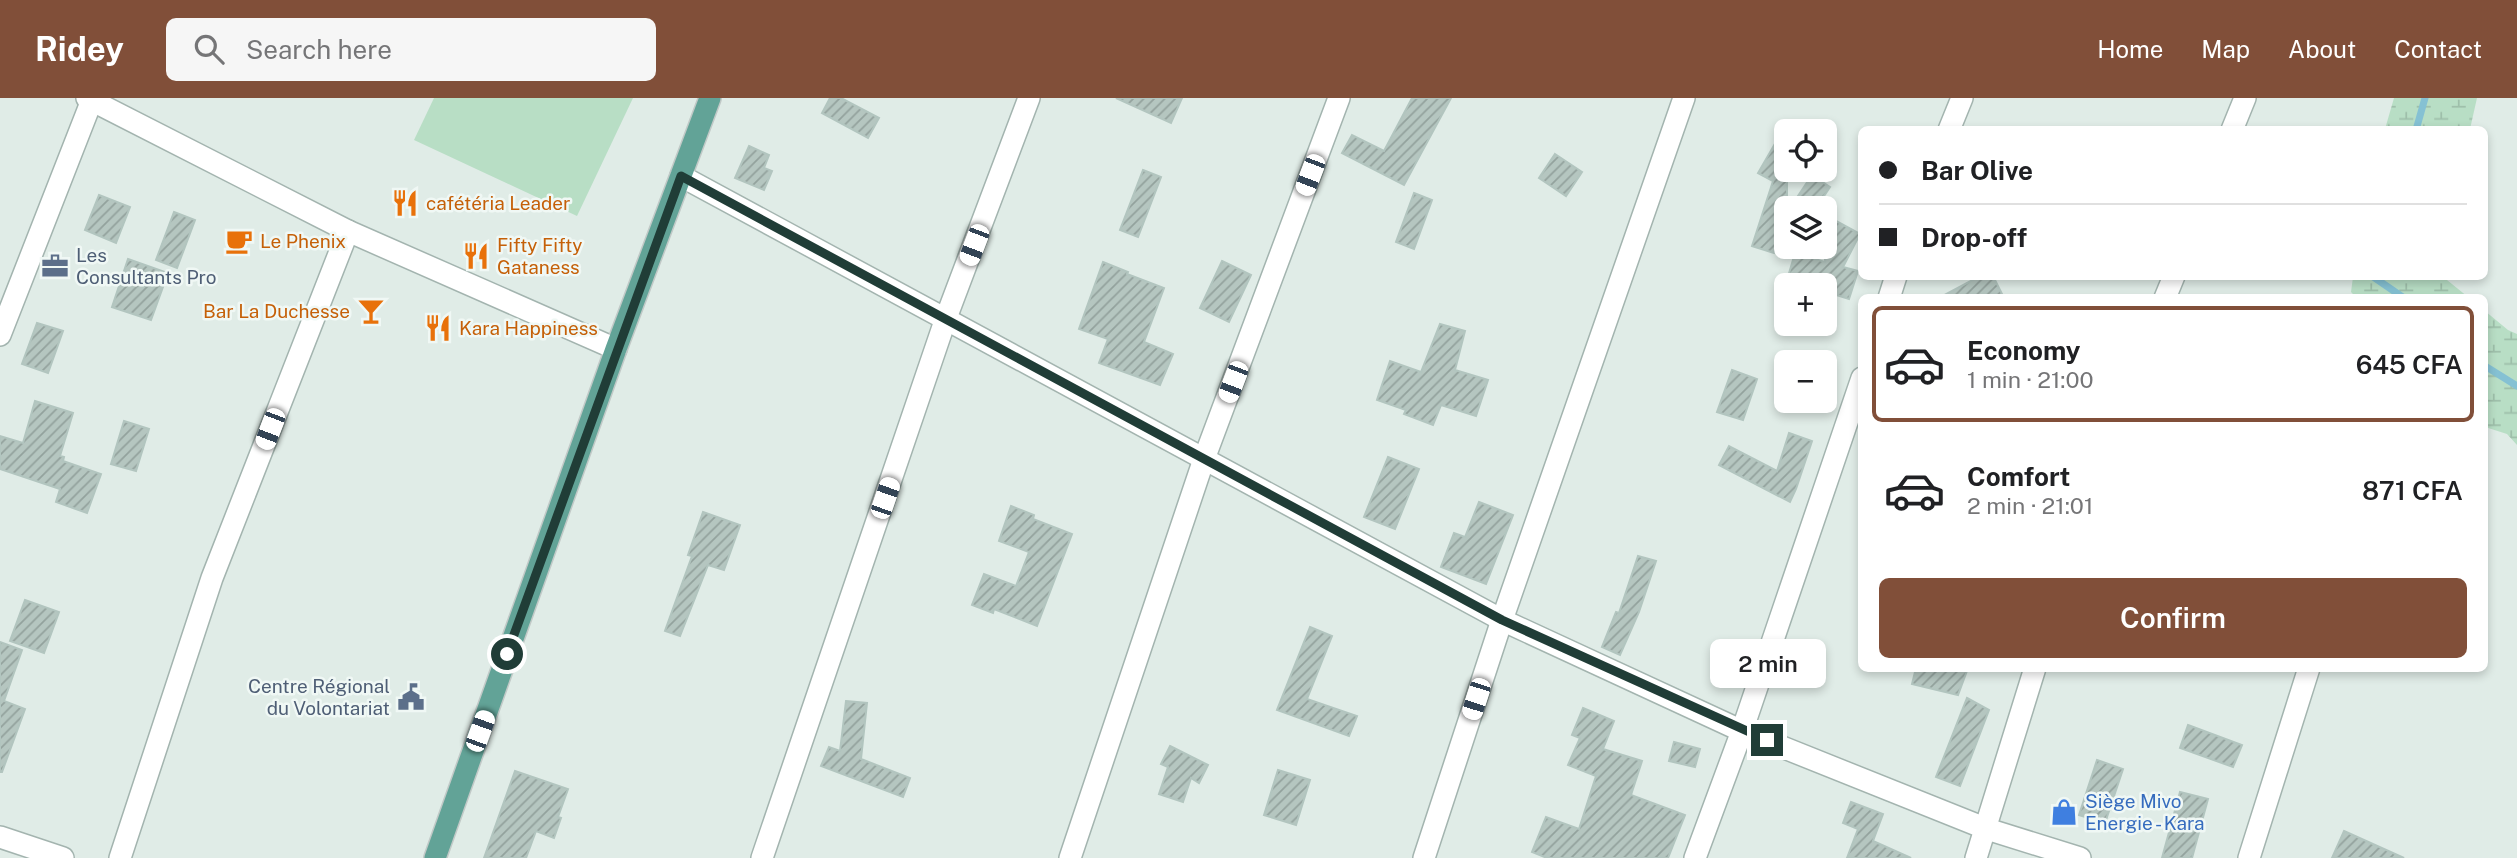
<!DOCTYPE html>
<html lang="en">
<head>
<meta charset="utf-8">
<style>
  :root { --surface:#fff; --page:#f6f6f6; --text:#202124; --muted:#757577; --line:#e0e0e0; --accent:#814f39 }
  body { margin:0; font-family:"Public Sans",sans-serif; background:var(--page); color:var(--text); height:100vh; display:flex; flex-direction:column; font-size:26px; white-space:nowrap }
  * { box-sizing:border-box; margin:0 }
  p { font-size:23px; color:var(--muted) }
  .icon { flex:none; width:38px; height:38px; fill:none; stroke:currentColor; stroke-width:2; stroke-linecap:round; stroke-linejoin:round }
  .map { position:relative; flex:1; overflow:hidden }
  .drawer { position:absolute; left:1858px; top:196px; width:630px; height:378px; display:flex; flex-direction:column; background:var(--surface); border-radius:10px; box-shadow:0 4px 10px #0003 }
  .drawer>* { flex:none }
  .guide { position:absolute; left:1858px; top:28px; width:630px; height:154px; border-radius:10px; box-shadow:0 4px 10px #0003; display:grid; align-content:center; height:154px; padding:0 21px; background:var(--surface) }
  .controls { position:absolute; left:1774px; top:21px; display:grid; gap:14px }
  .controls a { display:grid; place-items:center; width:63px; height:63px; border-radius:10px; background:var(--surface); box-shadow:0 4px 10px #0003; font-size:35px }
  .end { position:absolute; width:32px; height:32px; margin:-16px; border:9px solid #203d37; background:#fff; box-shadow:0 0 0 4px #fff }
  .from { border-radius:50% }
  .bubble { position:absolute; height:49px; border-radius:10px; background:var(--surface); box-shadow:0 4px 10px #0003; font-size:23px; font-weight:600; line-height:49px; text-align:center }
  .car { position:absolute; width:21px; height:42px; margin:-21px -10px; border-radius:9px; box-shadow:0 0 5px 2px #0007; background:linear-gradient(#fff 24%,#345 0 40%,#fff 0 76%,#345 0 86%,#fff 0) }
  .guide b { display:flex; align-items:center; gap:24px; height:66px; font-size:26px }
  .guide b+b { border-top:2px solid var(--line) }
  .guide i { width:18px; height:18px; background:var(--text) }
  ul { padding:12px 0 0; list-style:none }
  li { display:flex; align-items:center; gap:21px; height:116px; margin:0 14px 10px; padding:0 7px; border:4px solid transparent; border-radius:10px }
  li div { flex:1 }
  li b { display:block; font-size:26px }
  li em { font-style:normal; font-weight:600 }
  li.active { border-color:var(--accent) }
  li>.icon { width:63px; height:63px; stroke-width:1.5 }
  .primary-button { display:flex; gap:14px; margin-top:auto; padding:14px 21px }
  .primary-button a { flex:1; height:80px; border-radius:10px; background:var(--accent); color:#fff; font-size:28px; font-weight:600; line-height:80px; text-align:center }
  header { display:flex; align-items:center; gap:42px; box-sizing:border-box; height:98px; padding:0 35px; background:var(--accent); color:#fff }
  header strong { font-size:33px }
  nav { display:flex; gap:38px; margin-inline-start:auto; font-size:24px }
  .search { width:490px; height:63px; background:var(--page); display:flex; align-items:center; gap:18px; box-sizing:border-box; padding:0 24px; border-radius:10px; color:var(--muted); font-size:26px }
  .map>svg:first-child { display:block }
  .wetland { fill:url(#wetland-marsh) }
  .pitch { fill:#b8dec5 }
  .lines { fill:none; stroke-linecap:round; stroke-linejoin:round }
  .stream { stroke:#85c1d3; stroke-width:7 }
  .building { fill:url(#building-hatch); stroke:#b2c5bf; stroke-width:2 }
  .street-casing { stroke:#a3b4af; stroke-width:24 }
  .primary-casing { stroke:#c1c9c7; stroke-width:24 }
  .street { stroke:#fff; stroke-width:21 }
  .primary { stroke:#62a397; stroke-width:21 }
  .route { stroke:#203d37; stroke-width:9 }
  .labels { text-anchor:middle; stroke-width:5; stroke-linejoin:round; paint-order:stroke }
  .food-label { font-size:19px; fill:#c56008; stroke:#f0f8f5; text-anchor:start }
  .service-label { font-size:19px; fill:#4e5e75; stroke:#f0f8f5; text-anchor:start }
  .shop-label { font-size:19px; fill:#366cbe; stroke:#f0f8f5; text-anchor:start }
</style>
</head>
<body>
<header>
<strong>Ridey</strong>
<div class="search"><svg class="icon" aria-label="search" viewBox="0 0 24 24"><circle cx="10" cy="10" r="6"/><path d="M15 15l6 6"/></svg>Search here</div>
<nav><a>Home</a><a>Map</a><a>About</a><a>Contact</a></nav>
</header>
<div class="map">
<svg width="2517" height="760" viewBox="0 0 2517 760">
  <defs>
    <pattern id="wetland-marsh" width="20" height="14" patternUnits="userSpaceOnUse" patternTransform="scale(1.75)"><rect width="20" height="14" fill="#b8dec5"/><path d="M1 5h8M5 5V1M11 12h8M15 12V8" fill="none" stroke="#9ebfaa"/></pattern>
    <pattern id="building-hatch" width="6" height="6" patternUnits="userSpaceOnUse" patternTransform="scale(1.75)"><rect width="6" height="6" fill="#b5c6c0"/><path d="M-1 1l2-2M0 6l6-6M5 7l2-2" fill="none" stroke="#93a29d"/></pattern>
  </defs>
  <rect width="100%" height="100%" fill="#e0ece7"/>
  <g class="wetland">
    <path d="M2394,0H2477L2470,31H2385Z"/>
    <path d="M2353,179H2447V182L2468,199H2356L2351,194Z"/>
    <path d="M2485,213L2508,232L2517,236V347L2507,336L2485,329Z"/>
  </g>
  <path class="pitch" d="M434,0H633L577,118L414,42Z"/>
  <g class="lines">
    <g class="stream">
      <path d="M2416,32L2425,0"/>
      <path d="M2372,178L2404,200"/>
      <path d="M2485,268L2517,288"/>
    </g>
  </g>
  <g class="building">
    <path d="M830,0H841L879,20L868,40L822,15Z"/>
    <path d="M1116,0H1182L1171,25Z"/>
    <path d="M1412,0H1451L1404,87L1342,55L1352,37L1384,53Z"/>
    <path d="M1787,25V117L1774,155L1752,148L1773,83L1758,75Z"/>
    <path d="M749,48L769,57L764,70L772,73L764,92L735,80Z"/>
    <path d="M1555,56L1582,74L1566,98L1539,80Z"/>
    <path d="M1143,72L1161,79L1138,139L1120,132Z"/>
    <path d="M1812,77L1830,89L1816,110H1790Z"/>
    <path d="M1414,95L1432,102L1414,151L1396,144Z"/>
    <path d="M99,97L130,109L116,145L85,132Z"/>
    <path d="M174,114L195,122L177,170L156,162Z"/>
    <path d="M1825,117L1860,136L1843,169L1858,173L1849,201L1830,195L1825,203V187H1804L1787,182L1795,155L1825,164Z"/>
    <path d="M128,161L168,175L151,222L112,209Z"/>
    <path d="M1222,163L1251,177L1229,224L1200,210Z"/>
    <path d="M1103,164L1128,174L1127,176L1164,190L1144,244L1173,256L1160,287L1099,265L1108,241L1079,231Z"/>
    <path d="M1980,178H1993L2004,200H1939Z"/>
    <path d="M37,225L63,233L48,275L22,266Z"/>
    <path d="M1440,226L1465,233L1455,272L1488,282L1476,318L1441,307L1433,327L1404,316L1406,312L1377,302L1390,263L1421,274Z"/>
    <path d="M1732,272L1757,281L1743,322L1717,314Z"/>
    <path d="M35,303L73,315L60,358L64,359L63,363L101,376L87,415L56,404L60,391L0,371V338L23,345Z"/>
    <path d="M124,323L149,331L136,373L111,366Z"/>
    <path d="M1789,335L1812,343L1796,391L1790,404L1719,367L1729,348L1777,373Z"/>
    <path d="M1388,359L1419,371L1395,431L1364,419Z"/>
    <path d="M1479,404L1513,417L1486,486L1441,469L1454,435L1465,439Z"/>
    <path d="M1011,408L1034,417L1033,421L1072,436L1037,528L994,511L993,515L972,507L984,476L1016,488L1029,454L999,443Z"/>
    <path d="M703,414L740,427L724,472L708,467L680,538L665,533L692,458L688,457Z"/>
    <path d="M1638,458L1656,463L1639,514L1620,557L1602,549L1616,514L1619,515Z"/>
    <path d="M25,502L59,514L44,555L10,543Z"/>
    <path d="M1310,529L1332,538L1307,601L1357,618L1349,638L1277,612Z"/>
    <path d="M0,544L22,552L4,603L25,611L2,674H0Z"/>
    <path d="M1916,570H1968L1958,597L1912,586Z"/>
    <path d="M1967,600L1989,612L1960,688L1936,679Z"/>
    <path d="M846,603L867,605L861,661L910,680L903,699L821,668L829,649L840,653Z"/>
    <path d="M1583,610L1614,623L1603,651L1642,663L1631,697L1685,717L1668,760H1547L1532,754L1546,719L1579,731L1596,678L1568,667L1580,640L1572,637Z"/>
    <path d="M2188,627L2242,647L2233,669L2180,650Z"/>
    <path d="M1674,644L1700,651L1695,669L1669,663Z"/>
    <path d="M1170,648L1208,667L1199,685L1191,680L1183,704L1159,696L1168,669L1161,666Z"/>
    <path d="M2097,662L2123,671L2105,725L2079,717Z"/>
    <path d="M1278,672L1310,682L1296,727L1264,717Z"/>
    <path d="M515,673L568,691L558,719L561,720L554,740L536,733L526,760H484Z"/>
    <path d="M2180,694L2208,701L2192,760H2162Z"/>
    <path d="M1851,704L1883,716L1873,743L1911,760H1847L1858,731L1843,725Z"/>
    <path d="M2344,733L2404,760H2332Z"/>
  </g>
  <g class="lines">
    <defs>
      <g id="street">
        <path d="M87,0L348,133L616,251"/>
        <path d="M1949,32L1962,0"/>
        <path d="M2232,32L2245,0"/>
        <path d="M681,78L1502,522L1742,633L1987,731L2080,760"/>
        <path d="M1889,200L1896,178"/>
        <path d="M2165,200L2174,178"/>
        <path d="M0,237L92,2"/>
        <path d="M0,739L63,760"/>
        <path d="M120,760L212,480L348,133"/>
        <path d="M762,760L946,220L1029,0"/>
        <path d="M1070,760L1204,361L1339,0"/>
        <path d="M1424,760L1502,522L1684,0"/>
        <path d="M1695,760L1742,633L1862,280"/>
        <path d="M1976,760L2035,570"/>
        <path d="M2249,760L2309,570"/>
      </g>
      <path id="primary" d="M435,760L616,251L710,0"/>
    </defs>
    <use href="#street" class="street-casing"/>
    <use href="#primary" class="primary-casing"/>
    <use href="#street" class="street"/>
    <use href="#primary" class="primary"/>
  </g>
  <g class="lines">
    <path class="route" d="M507,556L681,78L1502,522L1767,642"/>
  </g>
  <defs>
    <symbol id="restaurant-bare" viewBox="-9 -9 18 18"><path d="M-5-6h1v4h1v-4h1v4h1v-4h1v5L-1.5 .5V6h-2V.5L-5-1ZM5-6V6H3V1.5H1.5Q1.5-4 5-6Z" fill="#e8710a" stroke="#f0f8f5" stroke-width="2.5" paint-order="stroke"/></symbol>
    <symbol id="cafe-bare" viewBox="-9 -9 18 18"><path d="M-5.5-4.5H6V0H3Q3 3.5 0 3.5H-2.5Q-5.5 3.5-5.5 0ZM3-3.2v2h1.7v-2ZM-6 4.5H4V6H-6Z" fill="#e8710a" stroke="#f0f8f5" stroke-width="2.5" paint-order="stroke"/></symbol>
    <symbol id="office-bare" viewBox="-9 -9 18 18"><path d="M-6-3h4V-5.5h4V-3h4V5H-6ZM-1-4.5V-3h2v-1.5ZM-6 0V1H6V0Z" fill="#5c6f8a" stroke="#f0f8f5" stroke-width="2.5" paint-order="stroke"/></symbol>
    <symbol id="bar-bare" viewBox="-9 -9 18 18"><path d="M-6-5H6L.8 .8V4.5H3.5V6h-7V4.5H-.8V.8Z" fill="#e8710a" stroke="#f0f8f5" stroke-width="2.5" paint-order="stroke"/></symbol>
    <symbol id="civic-bare" viewBox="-9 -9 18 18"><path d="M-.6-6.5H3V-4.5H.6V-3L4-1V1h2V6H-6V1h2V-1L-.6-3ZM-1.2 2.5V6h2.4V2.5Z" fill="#5c6f8a" stroke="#f0f8f5" stroke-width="2.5" paint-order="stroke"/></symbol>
    <symbol id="shop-bare" viewBox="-9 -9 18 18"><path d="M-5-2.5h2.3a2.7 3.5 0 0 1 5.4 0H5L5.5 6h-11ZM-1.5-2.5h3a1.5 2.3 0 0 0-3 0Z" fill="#3f7fe0" stroke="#f0f8f5" stroke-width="2.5" paint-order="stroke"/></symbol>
  </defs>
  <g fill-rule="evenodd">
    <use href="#restaurant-bare" x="386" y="86" width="38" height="38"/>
    <use href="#cafe-bare" x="220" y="124" width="38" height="38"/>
    <use href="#restaurant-bare" x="457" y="139" width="38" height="38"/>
    <use href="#office-bare" x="36" y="149" width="38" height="38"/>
    <use href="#bar-bare" x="352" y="194" width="38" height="38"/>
    <use href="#restaurant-bare" x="419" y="211" width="38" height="38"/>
    <use href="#civic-bare" x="392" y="580" width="38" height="38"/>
    <use href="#shop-bare" x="2045" y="695" width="38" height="38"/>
  </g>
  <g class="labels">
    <g class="food-label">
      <text x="426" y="112">cafétéria Leader</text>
      <text x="260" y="150">Le Phenix</text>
      <text x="497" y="154">Fifty Fifty<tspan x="497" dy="22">Gataness</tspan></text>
      <text x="350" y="220" text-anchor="end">Bar La Duchesse</text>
      <text x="459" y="237">Kara Happiness</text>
    </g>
    <g class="service-label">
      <text x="76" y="164">Les<tspan x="76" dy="22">Consultants Pro</tspan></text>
      <text x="390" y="595" text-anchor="end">Centre Régional<tspan x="390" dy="22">du Volontariat</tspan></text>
    </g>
    <g class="shop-label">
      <text x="2085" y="710">Siège Mivo<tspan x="2085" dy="22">Energie - Kara</tspan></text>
    </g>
  </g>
</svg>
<div class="controls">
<a><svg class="icon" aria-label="locate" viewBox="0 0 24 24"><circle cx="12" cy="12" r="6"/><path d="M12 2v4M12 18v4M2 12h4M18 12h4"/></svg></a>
<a><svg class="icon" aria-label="layers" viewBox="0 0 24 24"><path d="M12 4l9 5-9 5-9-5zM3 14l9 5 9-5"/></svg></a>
<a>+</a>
<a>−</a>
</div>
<i class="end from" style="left:507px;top:556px"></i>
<i class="end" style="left:1767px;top:642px"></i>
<div class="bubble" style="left:1710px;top:541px;width:116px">2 min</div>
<i class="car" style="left:1310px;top:77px;rotate:201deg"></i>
<i class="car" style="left:974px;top:147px;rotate:201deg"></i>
<i class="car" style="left:1233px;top:284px;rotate:201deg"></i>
<i class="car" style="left:270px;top:331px;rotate:201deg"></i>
<i class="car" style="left:885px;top:400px;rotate:19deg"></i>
<i class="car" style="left:1476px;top:601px;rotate:198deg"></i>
<i class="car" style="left:480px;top:633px;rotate:20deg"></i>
<div class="guide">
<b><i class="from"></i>Bar Olive</b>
<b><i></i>Drop-off</b>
</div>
<section class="drawer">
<ul>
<li class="active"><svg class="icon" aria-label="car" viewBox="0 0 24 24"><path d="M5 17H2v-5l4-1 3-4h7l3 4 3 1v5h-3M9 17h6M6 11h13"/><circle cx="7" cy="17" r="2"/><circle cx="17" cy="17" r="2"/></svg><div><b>Economy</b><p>1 min · 21:00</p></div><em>645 CFA</em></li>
<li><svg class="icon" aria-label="car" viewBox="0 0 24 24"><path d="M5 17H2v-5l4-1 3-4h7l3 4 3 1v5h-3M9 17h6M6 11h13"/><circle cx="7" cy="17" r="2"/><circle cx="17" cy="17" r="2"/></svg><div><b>Comfort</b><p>2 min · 21:01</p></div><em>871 CFA</em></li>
</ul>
<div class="primary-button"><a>Confirm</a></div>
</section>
</div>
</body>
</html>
